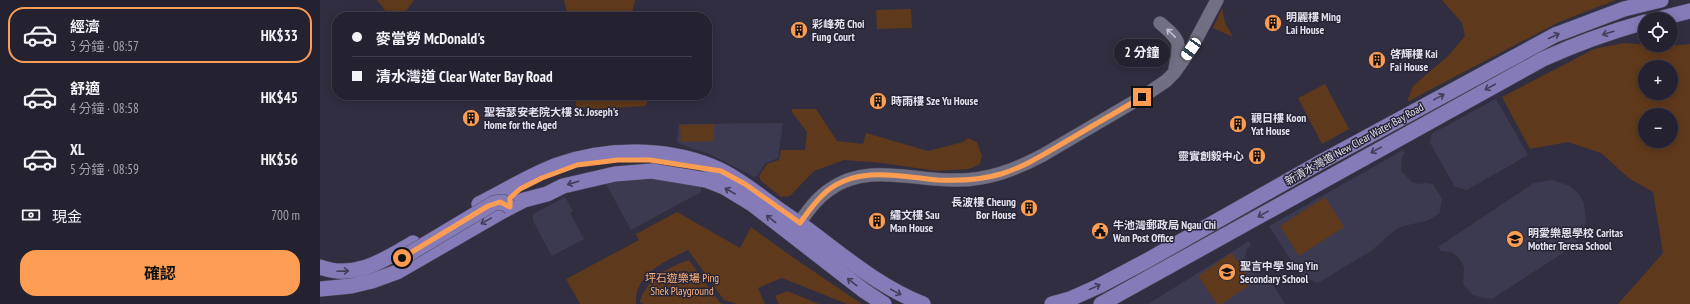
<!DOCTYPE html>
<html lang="zh-TW">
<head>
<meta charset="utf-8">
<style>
  :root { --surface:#242230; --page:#302f3c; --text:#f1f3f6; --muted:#a3a4ab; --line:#413f4c; --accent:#fc9d53 }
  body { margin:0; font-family:"PT Sans Narrow","Noto Sans TC",sans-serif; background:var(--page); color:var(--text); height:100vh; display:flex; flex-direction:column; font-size:15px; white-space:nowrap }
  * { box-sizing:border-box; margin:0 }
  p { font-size:13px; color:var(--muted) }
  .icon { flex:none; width:22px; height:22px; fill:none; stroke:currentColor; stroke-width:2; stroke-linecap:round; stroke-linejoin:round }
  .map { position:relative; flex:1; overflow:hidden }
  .details { display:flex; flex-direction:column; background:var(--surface); width:320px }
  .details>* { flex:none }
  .hud { position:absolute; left:12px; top:12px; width:380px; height:88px; border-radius:16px; box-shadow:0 2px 10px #0003,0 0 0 1px var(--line); display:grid; align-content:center; height:88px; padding:0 20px; background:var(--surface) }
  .buttons { position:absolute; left:1318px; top:12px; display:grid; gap:8px }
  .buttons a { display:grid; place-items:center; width:40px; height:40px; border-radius:50%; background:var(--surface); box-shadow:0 2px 10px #0003,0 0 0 1px var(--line); font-size:20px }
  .end { position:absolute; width:18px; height:18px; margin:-9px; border:5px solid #fc9d53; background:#111; box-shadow:0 0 0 2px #111 }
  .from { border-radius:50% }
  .bubble { position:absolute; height:28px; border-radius:14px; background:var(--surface); box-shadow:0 2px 10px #0003,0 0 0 1px var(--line); font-size:13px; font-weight:700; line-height:28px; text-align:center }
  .car { position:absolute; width:12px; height:24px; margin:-12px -6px; border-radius:5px; box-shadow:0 0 3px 1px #0007; background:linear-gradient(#fff 24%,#345 0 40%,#fff 0 76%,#345 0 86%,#fff 0) }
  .hud b { display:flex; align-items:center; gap:14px; height:38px; font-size:15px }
  .hud b+b { border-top:1px solid var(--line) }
  .hud i { width:10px; height:10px; background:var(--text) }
  ul { padding:7px 0 0; list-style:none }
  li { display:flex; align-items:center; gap:12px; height:56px; margin:0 8px 6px; padding:0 12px; border:2px solid transparent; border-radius:16px }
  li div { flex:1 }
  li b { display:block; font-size:15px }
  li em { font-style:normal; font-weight:700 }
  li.on { border-color:var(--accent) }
  li>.icon { width:36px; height:36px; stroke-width:1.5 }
  .pay { display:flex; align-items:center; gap:10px; height:44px; padding:0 20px; font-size:15px }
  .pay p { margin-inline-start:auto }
  .action { display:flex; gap:8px; margin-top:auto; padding:8px 20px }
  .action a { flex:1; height:46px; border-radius:16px; background:var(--accent); color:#111; font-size:16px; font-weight:700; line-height:46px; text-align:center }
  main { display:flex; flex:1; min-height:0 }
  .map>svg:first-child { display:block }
  .built { fill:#3c3a51 }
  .green { fill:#5f391b; fill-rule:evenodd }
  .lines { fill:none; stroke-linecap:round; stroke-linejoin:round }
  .secondary-casing { stroke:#4d4b5a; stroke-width:14 }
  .primary-casing { stroke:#4d4b5a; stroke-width:16 }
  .secondary { stroke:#716f83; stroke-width:13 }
  .primary { stroke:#847bb8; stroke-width:15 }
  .primary-bridge-casing { stroke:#4d4b5a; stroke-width:16; stroke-linecap:butt }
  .primary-bridge { stroke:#847bb8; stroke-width:15 }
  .oneway { stroke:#c0bfcd }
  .oneway2 { stroke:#423e5c }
  .route { stroke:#fc9d53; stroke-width:5 }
  .labels { text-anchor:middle; stroke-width:3; stroke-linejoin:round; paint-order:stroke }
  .poi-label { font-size:11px; font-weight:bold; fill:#e2e1ed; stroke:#262435; text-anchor:start }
  .street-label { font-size:11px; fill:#e2e1ed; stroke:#262435 }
  .park-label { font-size:11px; fill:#ffb47e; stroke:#262435 }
</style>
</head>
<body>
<main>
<section class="details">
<ul>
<li class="on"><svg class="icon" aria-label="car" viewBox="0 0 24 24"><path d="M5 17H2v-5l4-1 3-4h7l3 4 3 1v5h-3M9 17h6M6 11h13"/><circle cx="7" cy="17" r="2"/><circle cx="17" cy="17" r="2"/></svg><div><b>經濟</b><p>3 分鐘 · 08:57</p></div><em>HK$33</em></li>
<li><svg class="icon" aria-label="car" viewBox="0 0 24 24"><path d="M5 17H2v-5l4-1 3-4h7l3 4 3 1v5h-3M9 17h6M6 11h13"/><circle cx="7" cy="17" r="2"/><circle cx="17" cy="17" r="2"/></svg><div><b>舒適</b><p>4 分鐘 · 08:58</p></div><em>HK$45</em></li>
<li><svg class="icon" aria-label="car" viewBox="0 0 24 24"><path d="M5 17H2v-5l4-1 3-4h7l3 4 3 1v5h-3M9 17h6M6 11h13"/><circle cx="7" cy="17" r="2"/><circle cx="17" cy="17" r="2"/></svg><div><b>XL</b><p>5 分鐘 · 08:59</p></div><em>HK$56</em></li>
</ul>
<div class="pay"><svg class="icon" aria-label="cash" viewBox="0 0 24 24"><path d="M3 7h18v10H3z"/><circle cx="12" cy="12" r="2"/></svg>現金<p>700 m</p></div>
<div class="action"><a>確認</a></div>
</section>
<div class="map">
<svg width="1370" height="304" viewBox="0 0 1370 304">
  <rect width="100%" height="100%" fill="#302e40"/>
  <g class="built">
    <path d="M1176,99L1208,155L1147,190L1135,187L1110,143L1111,136L1113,133Z"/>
    <path d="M463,123L458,158L445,164L438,175L434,177L390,154L359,144L357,140L359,124Z"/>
    <path d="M1083,150L1085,153L1082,157L1081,171L1092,182L1098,184L1106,183L1113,184L1122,199L1119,214L1106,221L1083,226L1075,230L1051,251L998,283L981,276L949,226Z"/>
    <path d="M330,179L369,184L381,187V192L311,230L286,184L304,181Z"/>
    <path d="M1232,180L1250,186L1259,194L1264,204L1266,221L1263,232L1258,241L1249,249L1172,299L1159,297L1152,294L1143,284L1144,267L1139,258L1131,252L1121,251L1118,247L1214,183Z"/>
    <path d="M245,197L253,211L250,213L264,239L232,256L213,221V214Z"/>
    <path d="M929,241L931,245L927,249L925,256L930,269L937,274L947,275L965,304H828Z"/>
  </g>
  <g class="green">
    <path d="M57,0H94L82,17H70Z"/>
    <path d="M244,0H315L311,17H248Z"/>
    <path d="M1122,0H1296L1239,22L1087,102L1093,86L1128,56L1145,36L1142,23Z"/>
    <path d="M902,8L905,23L913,37L893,28Z"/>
    <path d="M591,9L592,28L557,29L556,10Z"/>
    <path d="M1303,43L1348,46L1370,44V304H1298L1343,253L1333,192L1310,179L1281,153L1248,142L1210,149L1182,97L1274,49ZM1325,67H1351V93H1325ZM1325,115H1351V141H1325Z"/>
    <path d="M1005,84L1029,129L1002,144L978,98Z"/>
    <path d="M255,95H329L326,106L278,109L256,107Z"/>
    <path d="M472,109H496L517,141L543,144L546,133L608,151L643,142L648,138L657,142L662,156L660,164L649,169L617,171L562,163L524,160L494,171L470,196L461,197L441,181L439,176L447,164L459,160L461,150H485L487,132L472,112Z"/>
    <path d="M394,124V141L361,142L360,125Z"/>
    <path d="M1005,197L1024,227L979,256L960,226Z"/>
    <path d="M357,212L420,248L431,227L471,256L542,304H527L462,278L438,288L445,304H417L404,300L368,250C345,261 314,274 316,304H260L246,279L319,240L316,234Z"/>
    <path d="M912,253L932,283L902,304H897L878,276Z"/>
    <path d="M369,260L400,303L403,304H324L320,302C326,279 348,267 369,260Z"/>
    <path d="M467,291L499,304H459L455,296Z"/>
  </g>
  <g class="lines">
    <defs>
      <g id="secondary">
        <path d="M840,23C860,40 861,41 855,68"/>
        <path d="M473,231C484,217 494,200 509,190C546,163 591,180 633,180C666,181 695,170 723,155L822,97L846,81L854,73L871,49L897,0"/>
      </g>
      <g id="primary">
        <path d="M1338,19L1370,11"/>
        <path d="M159,204C185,191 210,175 237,165C285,148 344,147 391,166C416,176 436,193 457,208C468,216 479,223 490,231C526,258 560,287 603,304"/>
        <path d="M0,267C35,280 64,260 93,243"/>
        <path d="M0,289L31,286L52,281L77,272L181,212L204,200L227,194L243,186L295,174L332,171L386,180L404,187L432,204L543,290L564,304"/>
        <path d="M732,304L750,299L779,286L828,260L999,163L1235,35L1304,9L1341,0"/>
        <path d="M781,304L1223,59C1256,44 1289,32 1325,22"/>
      </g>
    </defs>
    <use href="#secondary" class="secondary-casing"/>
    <use href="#primary" class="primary-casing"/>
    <use href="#secondary" class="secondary"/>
    <use href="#primary" class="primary"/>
    <defs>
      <path id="primary-bridge" d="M82,258L174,203L183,202L190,207"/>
    </defs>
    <use href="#primary-bridge" class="primary-bridge-casing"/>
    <use href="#primary-bridge" class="primary-bridge"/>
  </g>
  <defs><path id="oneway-shaft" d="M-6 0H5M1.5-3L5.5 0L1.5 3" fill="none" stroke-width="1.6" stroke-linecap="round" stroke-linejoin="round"/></defs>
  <use class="oneway" href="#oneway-shaft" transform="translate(851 33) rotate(-136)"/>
  <g class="oneway2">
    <use href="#oneway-shaft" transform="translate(1288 33) rotate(162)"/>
    <use href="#oneway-shaft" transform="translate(1234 36) rotate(-25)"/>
    <use href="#oneway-shaft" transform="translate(1170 87) rotate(152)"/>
    <use href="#oneway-shaft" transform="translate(1119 97) rotate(-29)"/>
    <use href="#oneway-shaft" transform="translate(1056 150) rotate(151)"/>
    <use href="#oneway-shaft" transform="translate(253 183) rotate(164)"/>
    <use href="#oneway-shaft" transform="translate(410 191) rotate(-150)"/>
    <use href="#oneway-shaft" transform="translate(943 214) rotate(151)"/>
    <use href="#oneway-shaft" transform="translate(451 219) rotate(-142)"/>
    <use href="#oneway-shaft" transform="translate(166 221) rotate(151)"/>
    <use href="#oneway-shaft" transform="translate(23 271) rotate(-2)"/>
    <use href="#oneway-shaft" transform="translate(532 282) rotate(-142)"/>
    <use href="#oneway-shaft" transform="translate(775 287) rotate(-25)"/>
    <use href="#oneway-shaft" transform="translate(576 292) rotate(28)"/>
  </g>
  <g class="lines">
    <path class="route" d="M82,258L168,206L180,202L190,207V198L200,189L222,178L257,165L298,160H330L401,171L425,184L480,223C488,212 496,200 507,191C539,165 582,177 618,180C639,181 661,180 681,174C707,166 729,151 752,138C775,124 799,111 822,97"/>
  </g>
  <defs>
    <symbol id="building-disc" viewBox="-11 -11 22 22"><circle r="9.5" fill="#fc9d53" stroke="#262435"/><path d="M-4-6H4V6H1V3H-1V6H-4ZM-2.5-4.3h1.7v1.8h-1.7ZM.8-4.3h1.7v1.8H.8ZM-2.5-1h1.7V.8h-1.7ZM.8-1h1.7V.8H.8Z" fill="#111"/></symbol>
    <symbol id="civic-disc" viewBox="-11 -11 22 22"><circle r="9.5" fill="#fc9d53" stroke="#262435"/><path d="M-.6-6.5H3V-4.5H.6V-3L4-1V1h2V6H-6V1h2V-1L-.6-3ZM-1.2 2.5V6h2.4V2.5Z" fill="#111"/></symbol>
    <symbol id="school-disc" viewBox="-11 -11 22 22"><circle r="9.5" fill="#fc9d53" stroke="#262435"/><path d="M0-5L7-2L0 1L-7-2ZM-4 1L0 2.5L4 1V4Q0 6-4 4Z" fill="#111"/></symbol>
  </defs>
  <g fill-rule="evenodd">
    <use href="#building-disc" x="943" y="13" width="20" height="20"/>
    <use href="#building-disc" x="469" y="20" width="20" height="20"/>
    <use href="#building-disc" x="1047" y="50" width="20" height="20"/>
    <use href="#building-disc" x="548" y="91" width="20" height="20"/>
    <use href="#building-disc" x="141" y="108" width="20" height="20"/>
    <use href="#building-disc" x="908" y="114" width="20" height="20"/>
    <use href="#building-disc" x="927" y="146" width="20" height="20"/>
    <use href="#building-disc" x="699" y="198" width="20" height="20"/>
    <use href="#building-disc" x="547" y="211" width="20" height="20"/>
    <use href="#civic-disc" x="770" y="221" width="20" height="20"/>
    <use href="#school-disc" x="1185" y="229" width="20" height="20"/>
    <use href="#school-disc" x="897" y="262" width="20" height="20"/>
  </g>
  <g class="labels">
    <g class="poi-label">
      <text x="966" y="21">明麗樓 Ming<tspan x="966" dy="13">Lai House</tspan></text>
      <text x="492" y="28">彩峰苑 Choi<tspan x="492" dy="13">Fung Court</tspan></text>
      <text x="1070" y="58">啓輝樓 Kai<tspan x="1070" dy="13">Fai House</tspan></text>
      <text x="571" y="105">時雨樓 Sze Yu House</text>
      <text x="164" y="116">聖若瑟安老院大樓 St. Joseph's<tspan x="164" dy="13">Home for the Aged</tspan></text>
      <text x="931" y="122">觀日樓 Koon<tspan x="931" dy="13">Yat House</tspan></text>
      <text x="924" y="160" text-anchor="end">靈實創毅中心</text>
      <text x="696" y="206" text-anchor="end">長波樓 Cheung<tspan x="696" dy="13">Bor House</tspan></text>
      <text x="570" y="219">繡文樓 Sau<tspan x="570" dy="13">Man House</tspan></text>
      <text x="793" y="229">牛池灣郵政局 Ngau Chi<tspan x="793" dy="13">Wan Post Office</tspan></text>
      <text x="1208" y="237">明愛樂恩學校 Caritas<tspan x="1208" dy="13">Mother Teresa School</tspan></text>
      <text x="920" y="270">聖言中學 Sing Yin<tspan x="920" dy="13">Secondary School</tspan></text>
    </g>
    <g class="street-label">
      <text transform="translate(1034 144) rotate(-29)" y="4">新清水灣道 New Clear Water Bay Road</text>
    </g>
    <g class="park-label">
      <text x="362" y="282">坪石遊樂場 Ping<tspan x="362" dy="13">Shek Playground</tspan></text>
    </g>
  </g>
</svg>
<div class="buttons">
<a><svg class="icon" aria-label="locate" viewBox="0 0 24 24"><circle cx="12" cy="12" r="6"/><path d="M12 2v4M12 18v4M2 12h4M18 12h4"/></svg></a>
<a>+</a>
<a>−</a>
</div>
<i class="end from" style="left:82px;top:258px"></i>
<i class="end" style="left:822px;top:97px"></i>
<div class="bubble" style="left:794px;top:39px;width:56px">2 分鐘</div>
<i class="car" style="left:871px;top:49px;rotate:215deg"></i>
<div class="hud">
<b><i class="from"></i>麥當勞 McDonald's</b>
<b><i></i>清水灣道 Clear Water Bay Road</b>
</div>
</div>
</main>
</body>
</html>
